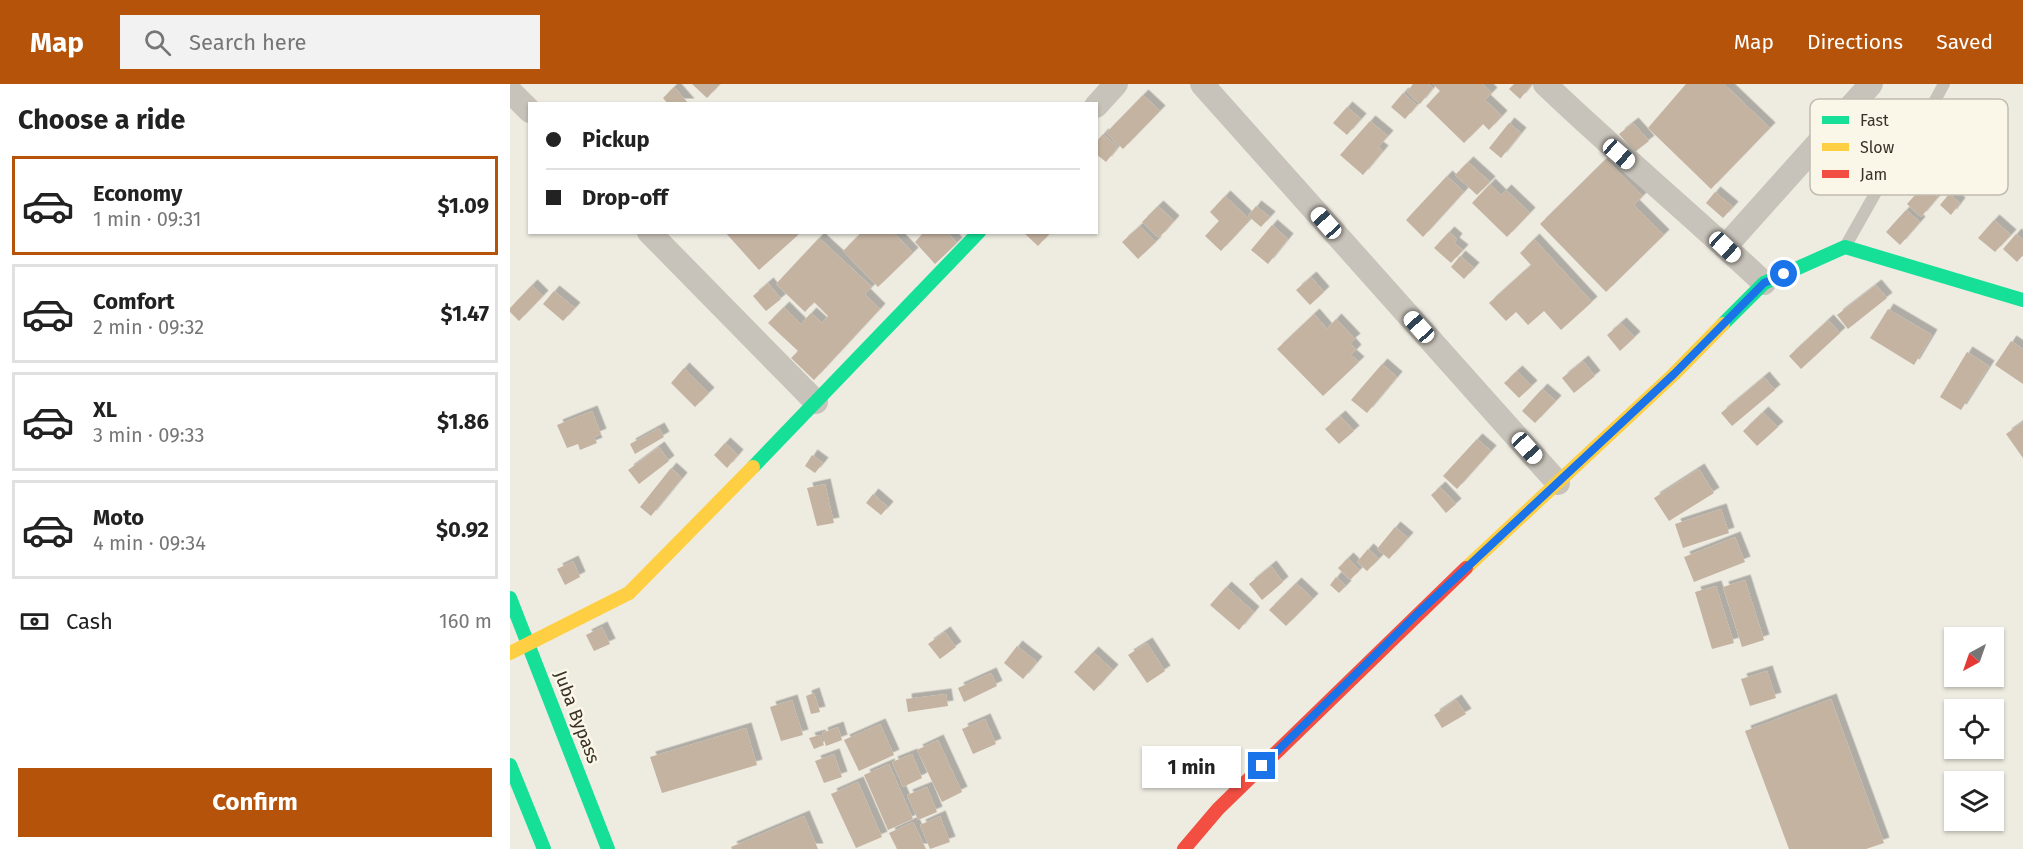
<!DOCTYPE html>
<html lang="en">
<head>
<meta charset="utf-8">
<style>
  :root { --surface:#fff; --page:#f2f2f2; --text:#222; --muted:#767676; --line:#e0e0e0; --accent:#b45309 }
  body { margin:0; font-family:"Fira Sans",sans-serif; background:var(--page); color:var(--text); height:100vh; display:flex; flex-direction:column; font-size:22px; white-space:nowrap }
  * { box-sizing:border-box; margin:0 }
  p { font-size:20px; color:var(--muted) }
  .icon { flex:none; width:33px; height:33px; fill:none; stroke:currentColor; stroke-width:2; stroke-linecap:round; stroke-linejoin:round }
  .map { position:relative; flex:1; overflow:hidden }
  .side { display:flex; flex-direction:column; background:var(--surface); width:510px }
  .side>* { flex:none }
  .guide { position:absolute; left:18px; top:18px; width:570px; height:132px; border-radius:0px; box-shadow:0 2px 4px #0004; display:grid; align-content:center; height:132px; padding:0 18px; background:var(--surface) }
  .needle { width:39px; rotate:220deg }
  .buttons { position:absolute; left:1434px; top:543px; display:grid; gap:12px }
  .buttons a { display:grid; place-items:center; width:60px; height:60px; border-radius:0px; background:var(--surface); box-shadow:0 2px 4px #0004; font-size:30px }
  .end { position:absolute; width:27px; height:27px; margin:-14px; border:8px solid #1a73e8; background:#fff; box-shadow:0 0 0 3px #fff }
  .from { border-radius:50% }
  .bubble { position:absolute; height:42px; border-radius:0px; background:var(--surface); box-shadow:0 2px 4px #0004; font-size:20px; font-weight:700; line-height:42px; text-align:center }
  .car { position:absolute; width:18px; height:36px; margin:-18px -9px; border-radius:8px; box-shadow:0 0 4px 2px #0007; background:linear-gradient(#fff 24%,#345 0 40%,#fff 0 76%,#345 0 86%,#fff 0) }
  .guide b { display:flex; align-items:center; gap:21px; height:57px; font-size:22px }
  .guide b+b { border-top:2px solid var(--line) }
  .guide i { width:15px; height:15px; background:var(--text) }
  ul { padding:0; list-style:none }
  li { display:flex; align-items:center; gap:18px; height:99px; margin:0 12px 9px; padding:0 6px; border:3px solid var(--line); border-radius:0px }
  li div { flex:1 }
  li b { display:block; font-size:22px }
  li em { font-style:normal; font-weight:700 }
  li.current { border-color:var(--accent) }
  li>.icon { width:54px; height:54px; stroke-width:1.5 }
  h2 { padding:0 18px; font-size:27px; line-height:72px }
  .pay { display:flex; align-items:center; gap:15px; height:66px; padding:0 18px; font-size:22px }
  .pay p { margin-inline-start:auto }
  .cta { display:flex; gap:12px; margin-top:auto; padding:12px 18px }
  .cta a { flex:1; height:69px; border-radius:0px; background:var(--accent); color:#fff; font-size:24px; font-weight:700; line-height:69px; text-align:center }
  header { display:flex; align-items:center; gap:36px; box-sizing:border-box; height:84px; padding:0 30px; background:var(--accent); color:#fff }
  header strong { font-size:28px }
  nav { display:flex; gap:33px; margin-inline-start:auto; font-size:21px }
  .search { width:420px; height:54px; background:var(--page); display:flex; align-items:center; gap:15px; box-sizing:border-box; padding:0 21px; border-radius:0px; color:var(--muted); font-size:22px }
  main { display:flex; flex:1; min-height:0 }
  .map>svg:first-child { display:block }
  .building { fill:#c4b3a1; filter:url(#shadow) }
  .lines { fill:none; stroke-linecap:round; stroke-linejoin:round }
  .lane { stroke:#c8c3ba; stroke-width:12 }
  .street { stroke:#c8c3ba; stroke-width:24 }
  .fast { stroke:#16e098; stroke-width:14 }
  .slow { stroke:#ffcf43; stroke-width:14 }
  .jam { stroke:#f24e42; stroke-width:14 }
  .route { stroke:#1a73e8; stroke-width:8 }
  .labels { text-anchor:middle; stroke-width:5; stroke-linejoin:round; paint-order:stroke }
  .street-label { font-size:18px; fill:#393127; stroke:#fbf7e8 }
  .key { fill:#fbf7e8; stroke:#c1bcae; stroke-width:1.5 }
  .key-label { font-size:16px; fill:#393127 }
</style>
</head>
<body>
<header>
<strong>Map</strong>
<div class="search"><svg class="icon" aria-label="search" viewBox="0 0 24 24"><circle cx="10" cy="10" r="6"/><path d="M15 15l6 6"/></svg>Search here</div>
<nav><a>Map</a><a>Directions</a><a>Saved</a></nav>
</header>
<main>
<section class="side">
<h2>Choose a ride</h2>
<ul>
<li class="current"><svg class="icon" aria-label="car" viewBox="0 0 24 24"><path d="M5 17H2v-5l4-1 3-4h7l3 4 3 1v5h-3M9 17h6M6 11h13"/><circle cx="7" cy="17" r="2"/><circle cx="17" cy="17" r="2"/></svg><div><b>Economy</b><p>1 min · 09:31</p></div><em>$1.09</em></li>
<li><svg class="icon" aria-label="car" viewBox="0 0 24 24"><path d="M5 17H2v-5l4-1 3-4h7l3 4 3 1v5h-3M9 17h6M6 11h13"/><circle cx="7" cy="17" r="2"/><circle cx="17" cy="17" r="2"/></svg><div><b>Comfort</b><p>2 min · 09:32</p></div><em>$1.47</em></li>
<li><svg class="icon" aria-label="car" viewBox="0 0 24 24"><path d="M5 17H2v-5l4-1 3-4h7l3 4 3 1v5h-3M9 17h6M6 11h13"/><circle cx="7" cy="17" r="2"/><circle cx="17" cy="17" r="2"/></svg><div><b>XL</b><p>3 min · 09:33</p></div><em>$1.86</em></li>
<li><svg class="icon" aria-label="car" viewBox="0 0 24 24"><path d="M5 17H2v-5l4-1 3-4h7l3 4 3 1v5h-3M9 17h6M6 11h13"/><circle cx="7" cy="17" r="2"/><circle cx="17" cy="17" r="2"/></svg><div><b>Moto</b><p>4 min · 09:34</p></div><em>$0.92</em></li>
</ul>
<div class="pay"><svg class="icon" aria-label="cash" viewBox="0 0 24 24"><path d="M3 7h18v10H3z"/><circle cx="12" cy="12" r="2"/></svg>Cash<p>160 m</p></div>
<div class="cta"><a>Confirm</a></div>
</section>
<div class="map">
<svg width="1513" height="765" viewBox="0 0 1513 765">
  <defs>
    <filter id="shadow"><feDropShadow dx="5.5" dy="-5.5" stdDeviation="0" flood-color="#0004"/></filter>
  </defs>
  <rect width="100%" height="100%" fill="#eeebe1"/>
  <g class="building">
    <path d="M182,0H210L197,14Z"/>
    <path d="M903,0H918L923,4L910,20L897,8Z"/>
    <path d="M923,0H973L982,9L975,16L992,32L979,46L973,40L954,59L916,22L930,7Z"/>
    <path d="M1004,0H1022L1010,15L999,5Z"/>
    <path d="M1176,0H1214L1260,44L1201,105L1138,44Z"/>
    <path d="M164,3L179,20H158L153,14Z"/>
    <path d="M893,9L907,21L895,35L881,23Z"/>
    <path d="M633,11L650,27L613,65L596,49Z"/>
    <path d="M837,23L851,35L837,51L823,39Z"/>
    <path d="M860,37L878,52L868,63L873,67L853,91L830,71Z"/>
    <path d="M999,39L1011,49L991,74L979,64Z"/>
    <path d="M1123,39L1139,57L1125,68L1109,50Z"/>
    <path d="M593,50L608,63L596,78L586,70V58Z"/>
    <path d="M1096,75L1133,112L1124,121L1154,151L1096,208L1030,140Z"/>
    <path d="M958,78L980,98L967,111L945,91Z"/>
    <path d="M937,92L954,108L913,153L896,136Z"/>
    <path d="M980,100L991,111L996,106L1020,129L997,153L962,119Z"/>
    <path d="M1414,101L1428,113L1411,133L1397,120Z"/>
    <path d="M1205,108L1223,123L1213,134L1196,119Z"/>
    <path d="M1439,110L1450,119L1441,131L1430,121Z"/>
    <path d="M715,112L740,136L711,167L695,152L709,137L700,128Z"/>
    <path d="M648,122L664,137L649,154L632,138Z"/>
    <path d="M746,122L760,133L751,143L738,132Z"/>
    <path d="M1396,126L1410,138L1390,161L1376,148Z"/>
    <path d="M1484,136L1501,151L1485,168L1468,154Z"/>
    <path d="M762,141L778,155L758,180L741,166Z"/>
    <path d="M630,142L646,158L628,175L612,158Z"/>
    <path d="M215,148H286L288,151L249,186Z"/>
    <path d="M352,148H383L403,169L368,203L333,167Z"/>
    <path d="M414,148H437L447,159L425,180L405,158Z"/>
    <path d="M513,148H541L528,162Z"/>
    <path d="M939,148L947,155L944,159L953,166L941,179L924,164Z"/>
    <path d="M1506,150L1513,156V171L1507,178L1493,165Z"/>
    <path d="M309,154L362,203L355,210L370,225L304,296L281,274L288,267L258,239L274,223L291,240L301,229L312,239L318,232L304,218L295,228L266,200Z"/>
    <path d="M1024,155L1082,218L1051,246L1034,227L1018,241L1006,228L996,237L979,219L1021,181L1010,169Z"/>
    <path d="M950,172L964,184L954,195L941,183Z"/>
    <path d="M801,193L814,208L800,221L786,206Z"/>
    <path d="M258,199L271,215L256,227L243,212Z"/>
    <path d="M22,201L33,212L9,237L0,228V224Z"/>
    <path d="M1366,201L1377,214L1338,245L1327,231Z"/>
    <path d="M44,207L65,224L53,237L33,220Z"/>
    <path d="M1378,225L1422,251L1404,281L1360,254Z"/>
    <path d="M804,230L817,245L826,235L845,255L840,259L846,266L841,271L849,278L813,312L767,265Z"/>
    <path d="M1318,236L1330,249L1291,285L1279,272Z"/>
    <path d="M1111,239L1125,253L1110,267L1097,251Z"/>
    <path d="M1501,257L1513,265V300L1485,281Z"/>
    <path d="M1457,268L1479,282L1451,326L1430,313Z"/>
    <path d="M1073,277L1085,292L1064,309L1052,294Z"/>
    <path d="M872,280L887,293L857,329L841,316Z"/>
    <path d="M174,284L199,309L185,323L161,299Z"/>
    <path d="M1007,287L1022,302L1009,314L994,299Z"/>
    <path d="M1254,293L1265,306L1222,342L1211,329Z"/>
    <path d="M1032,305L1046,317L1025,339L1012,327Z"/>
    <path d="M82,327L91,350L84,353L87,359L70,366L68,360L57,364L47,341Z"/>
    <path d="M1253,328L1268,343L1247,362L1233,347Z"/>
    <path d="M830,332L844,347L829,360L815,345Z"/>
    <path d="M1513,338V374L1496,350Z"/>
    <path d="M149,344L154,353L125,370L120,360Z"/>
    <path d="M967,355L981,367L947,405L933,392Z"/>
    <path d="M215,359L228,371L217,384L204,371Z"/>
    <path d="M149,363L159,377L129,400L118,386Z"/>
    <path d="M302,371L313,379L305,389L295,382Z"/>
    <path d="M161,384L172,394L141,432L130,423Z"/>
    <path d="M1189,385L1204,409L1159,437L1144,414Z"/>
    <path d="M315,400L324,439L307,442L297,404Z"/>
    <path d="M930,403L946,420L936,429L921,411Z"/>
    <path d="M363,410L378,423L371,431L356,419Z"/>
    <path d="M1211,425L1219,449L1173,464L1165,440Z"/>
    <path d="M885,443L898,454L879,475L867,465Z"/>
    <path d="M1225,453L1235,478L1184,498L1174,473Z"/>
    <path d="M858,465L869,475L857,487L847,478Z"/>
    <path d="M838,474L850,486L840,496L828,484Z"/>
    <path d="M63,477L70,493L55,501L47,485Z"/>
    <path d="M761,482L773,498L752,516L739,500Z"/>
    <path d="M826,493L836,502L829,509L820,501Z"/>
    <path d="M1235,496L1254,556L1232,563L1213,503Z"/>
    <path d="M786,499L803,515L776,542L759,526Z"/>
    <path d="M1206,502L1224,559L1202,565L1185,508Z"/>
    <path d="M716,503L744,528L729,546L700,521Z"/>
    <path d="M92,543L100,560L84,567L76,551Z"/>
    <path d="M435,548L446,563L430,575L418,560Z"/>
    <path d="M637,559L655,587L637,599L618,571Z"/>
    <path d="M507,562L527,578L513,595L494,579Z"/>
    <path d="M583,568L603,586L584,607L564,588Z"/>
    <path d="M1257,587L1266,614L1240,622L1231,595Z"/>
    <path d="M481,589L487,602L454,618L448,604Z"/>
    <path d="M304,609L310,628L301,630L296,612Z"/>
    <path d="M436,610L438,622L398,628L396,615Z"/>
    <path d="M1321,615L1374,759L1356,765H1279L1235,647Z"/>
    <path d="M282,616L293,651L271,657L260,623Z"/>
    <path d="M946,616L956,630L932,644L924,631Z"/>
    <path d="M475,635L486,660L463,670L452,645Z"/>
    <path d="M370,640L384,671L349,687L334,656Z"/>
    <path d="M328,643L332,656L316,662L312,649Z"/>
    <path d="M236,644L247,681L152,709L140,673Z"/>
    <path d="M310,651L314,661L304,665L299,654Z"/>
    <path d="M428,656L452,708L432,718L407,666Z"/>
    <path d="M324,670L332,693L314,699L305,677Z"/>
    <path d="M402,670L412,694L393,703L382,678Z"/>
    <path d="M379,680L403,735L378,746L354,691Z"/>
    <path d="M348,698L372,753L346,764L321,710Z"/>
    <path d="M417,703L427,728L408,736L397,711Z"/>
    <path d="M294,732L308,765H222L221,763Z"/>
    <path d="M430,732L440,758L420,765L410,741Z"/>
    <path d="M403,738L416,765H387L379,749Z"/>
  </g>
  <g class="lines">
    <path class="lane" d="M1335,163L1370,101L1404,55L1434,0"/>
    <g class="street">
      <path d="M692,0L1048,399"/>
      <path d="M1035,0C1106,68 1182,131 1254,199"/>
      <path d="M0,7L20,27"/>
      <path d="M586,22L606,0"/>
      <path d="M139,148L306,318"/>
      <path d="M1215,163L1361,0"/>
    </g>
    <g class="fast">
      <path d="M1213,240L1254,199L1335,163L1513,216"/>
      <path d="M243,383L469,148"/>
      <path d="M0,514L98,765"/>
      <path d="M0,681L34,765"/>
    </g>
    <g class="slow">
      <path d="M956,484L1164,290L1213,240"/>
      <path d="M0,569L119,509L243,383"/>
    </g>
    <path class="jam" d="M674,765L708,725L956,484"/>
  </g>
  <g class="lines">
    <path class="route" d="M752,682L908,529L1164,290L1254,199L1274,190"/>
  </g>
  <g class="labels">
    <g class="street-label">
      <text transform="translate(67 633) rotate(69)" y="6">Juba Bypass</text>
    </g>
  </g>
  <rect x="1300" y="15" width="198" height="96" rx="9" class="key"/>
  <rect x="1312" y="32" width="27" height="8" fill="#16e098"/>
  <rect x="1312" y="59" width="27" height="8" fill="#ffcf43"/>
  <rect x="1312" y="86" width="27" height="8" fill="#f24e42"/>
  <g class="key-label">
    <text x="1350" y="42">Fast</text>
    <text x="1350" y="69">Slow</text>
    <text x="1350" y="96">Jam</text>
  </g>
</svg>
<div class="buttons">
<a><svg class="needle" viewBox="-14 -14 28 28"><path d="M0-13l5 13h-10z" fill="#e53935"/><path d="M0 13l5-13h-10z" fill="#767676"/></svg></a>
<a><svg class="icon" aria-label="locate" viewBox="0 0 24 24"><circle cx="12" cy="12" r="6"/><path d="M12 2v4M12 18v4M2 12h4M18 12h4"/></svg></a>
<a><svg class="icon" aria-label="layers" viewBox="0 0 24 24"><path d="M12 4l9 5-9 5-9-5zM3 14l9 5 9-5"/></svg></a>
</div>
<i class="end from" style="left:1274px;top:190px"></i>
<i class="end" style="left:752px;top:682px"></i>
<div class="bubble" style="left:632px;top:662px;width:99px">1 min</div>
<i class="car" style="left:1109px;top:70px;rotate:131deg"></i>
<i class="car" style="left:816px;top:139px;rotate:318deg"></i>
<i class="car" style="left:1215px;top:163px;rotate:133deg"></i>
<i class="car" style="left:909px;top:243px;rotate:318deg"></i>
<i class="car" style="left:1017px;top:364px;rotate:138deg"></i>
<div class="guide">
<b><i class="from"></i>Pickup</b>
<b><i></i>Drop-off</b>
</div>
</div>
</main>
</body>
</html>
